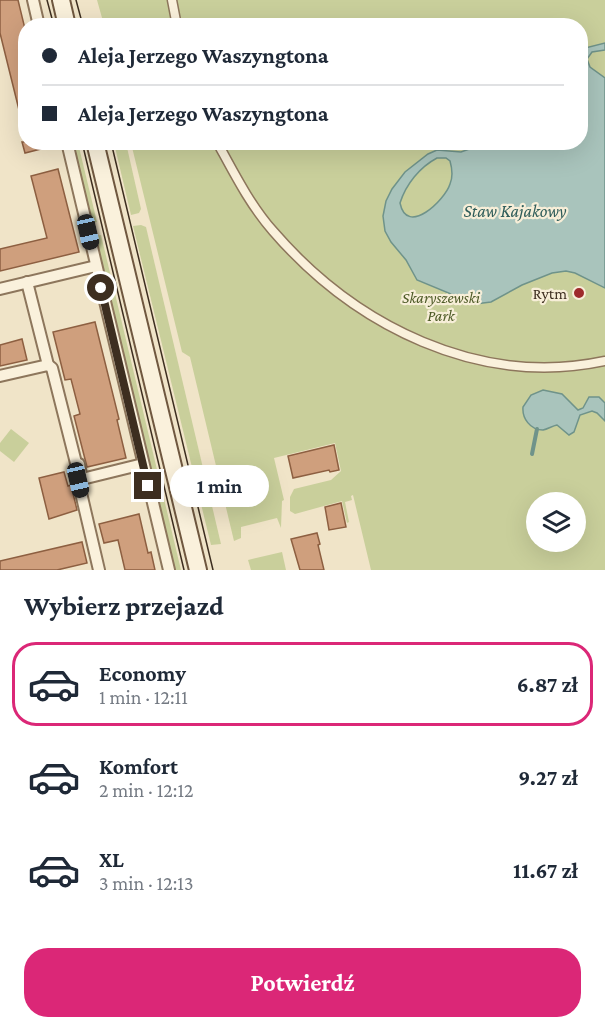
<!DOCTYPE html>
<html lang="pl">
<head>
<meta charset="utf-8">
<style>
  :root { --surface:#fff; --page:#f6f6f7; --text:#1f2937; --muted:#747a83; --line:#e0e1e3; --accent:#db2777 }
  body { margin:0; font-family:"Crimson Pro",serif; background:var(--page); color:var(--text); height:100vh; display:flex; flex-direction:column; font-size:22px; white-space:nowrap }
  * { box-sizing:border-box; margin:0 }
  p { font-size:20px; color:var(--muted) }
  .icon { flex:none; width:33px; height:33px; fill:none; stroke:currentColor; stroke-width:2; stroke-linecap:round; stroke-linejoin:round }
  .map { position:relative; height:570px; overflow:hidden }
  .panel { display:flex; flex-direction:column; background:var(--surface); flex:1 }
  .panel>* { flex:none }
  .banner { position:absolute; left:18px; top:18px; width:570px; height:132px; border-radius:24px; box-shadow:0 6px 24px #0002; display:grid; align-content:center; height:132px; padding:0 24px; background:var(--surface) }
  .fabs { position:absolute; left:526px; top:492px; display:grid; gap:12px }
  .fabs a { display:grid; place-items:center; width:60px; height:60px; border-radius:50%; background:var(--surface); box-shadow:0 6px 24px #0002; font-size:30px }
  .end { position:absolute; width:27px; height:27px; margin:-14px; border:8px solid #3d2e20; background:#fff; box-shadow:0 0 0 3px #fff }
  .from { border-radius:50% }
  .bubble { position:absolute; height:42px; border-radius:21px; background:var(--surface); box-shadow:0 6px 24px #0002; font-size:20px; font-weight:700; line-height:42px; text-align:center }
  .car { position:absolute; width:18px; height:36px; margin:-18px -9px; border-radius:8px; box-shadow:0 0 4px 2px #0007; background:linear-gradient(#222 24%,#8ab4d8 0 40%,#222 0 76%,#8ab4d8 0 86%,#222 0) }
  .banner b { display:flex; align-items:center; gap:21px; height:57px; font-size:22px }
  .banner b+b { border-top:2px solid var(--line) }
  .banner i { width:15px; height:15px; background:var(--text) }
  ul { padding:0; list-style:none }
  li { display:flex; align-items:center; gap:18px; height:84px; margin:0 12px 9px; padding:0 12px; border:3px solid transparent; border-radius:24px }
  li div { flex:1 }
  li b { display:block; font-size:22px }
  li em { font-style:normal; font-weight:700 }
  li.current { border-color:var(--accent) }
  li>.icon { width:54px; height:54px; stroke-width:1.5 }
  h2 { padding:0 24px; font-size:27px; line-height:72px }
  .primary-button { display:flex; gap:12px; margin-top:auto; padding:12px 24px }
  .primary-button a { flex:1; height:69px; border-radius:24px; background:var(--accent); color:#fff; font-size:24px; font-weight:700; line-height:69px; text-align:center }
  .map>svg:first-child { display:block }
  .green { fill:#c9cf9b; fill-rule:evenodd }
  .water { fill:#a9c4bc; stroke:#6f938a; stroke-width:1.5; fill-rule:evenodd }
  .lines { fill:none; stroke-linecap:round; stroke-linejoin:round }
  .stream { stroke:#6f938a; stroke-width:4 }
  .building { fill:#cf9f7d; stroke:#8d5f41; stroke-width:1.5 }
  .pedestrian-casing { stroke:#8d765c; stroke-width:11 }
  .minor-casing { stroke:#8d765c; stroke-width:14 }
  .secondary-casing { stroke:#6f573f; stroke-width:20 }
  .pedestrian { stroke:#faf1dc; stroke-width:8 }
  .minor { stroke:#faf1dc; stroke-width:10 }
  .secondary { stroke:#faf1dc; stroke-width:16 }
  .tram { stroke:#3d2e20; stroke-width:1.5 }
  .route { stroke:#3d2e20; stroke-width:8 }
  .poi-dot { fill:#9e2a2b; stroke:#f7eed8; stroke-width:2 }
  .labels { text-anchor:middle; stroke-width:4.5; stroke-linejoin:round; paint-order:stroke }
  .poi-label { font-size:16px; fill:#3d2e20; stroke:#f7eed8; text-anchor:end }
  .park-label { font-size:16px; font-style:italic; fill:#4d5a26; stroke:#f7eed8 }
  .water-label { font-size:18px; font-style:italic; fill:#2f5d5a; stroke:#f7eed8 }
</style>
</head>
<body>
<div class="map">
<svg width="605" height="570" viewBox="0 0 605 570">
  <rect width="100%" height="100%" fill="#f0e4c8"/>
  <g class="green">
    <path d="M97,0H605V570H371L353,495L351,496L352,500L345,502L349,522L347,523L342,501L295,514L290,511V497L294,489L331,480L341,471L335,443L274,458L284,500L282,501L281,528L277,518L241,527V538L234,541L190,357L182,352L131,143L580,142V26L104,25ZM537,502H576V542H537Z"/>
    <path d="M72,143H78L97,222L92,223Z"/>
    <path d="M114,143H126L141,209L139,213L131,215Z"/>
    <path d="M141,225L146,227L221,544L211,545L133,226Z"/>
    <path d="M101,235L181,570H174L95,236Z"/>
    <path d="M11,429L29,443L14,462L0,451V443Z"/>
    <path d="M282,552L286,570H251L248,560Z"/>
  </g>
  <g class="water">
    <path d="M605,43V50L592,52L587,59L590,67L605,78V288L575,273L566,271L552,273L522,285L491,302L475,304L417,280L406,260L391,242L385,231L383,216L386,201L392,189L405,172L428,154L437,150L461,152L472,148L479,143L580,142L581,49ZM437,158H446L450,161C452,168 453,177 450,184C445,200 407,237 400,203C406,184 420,167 437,158Z"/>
    <path d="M543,390L562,394L578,410L583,408L589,397H599L605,403V421L597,413L592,411L580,415L574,432L569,435L557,425C552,426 548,429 543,430C530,430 522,418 523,407L531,395Z"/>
  </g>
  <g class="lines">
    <path class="stream" d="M532,454L537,429"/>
  </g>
  <g class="building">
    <path d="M0,0H18L26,33V121L22,122L0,33Z"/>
    <path d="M22,142H53V146L25,153Z"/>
    <path d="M58,169L79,252L0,271V249L47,238L31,176Z"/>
    <path d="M95,322L119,419L117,420L126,458L87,467L74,416L80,414L71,379L65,380L53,332Z"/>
    <path d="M22,339L27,360L0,366V345Z"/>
    <path d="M334,445L339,470L330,472L329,470L293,478L288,456Z"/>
    <path d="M64,472L68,486L71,485L77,510L49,519L39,478Z"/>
    <path d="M341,503L346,527L329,530L325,507Z"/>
    <path d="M139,514L148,553L151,552L155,570H125L118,540L104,543L99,524Z"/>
    <path d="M317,533L320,544L318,545L324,570H300L291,539Z"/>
    <path d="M82,542L87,563L57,570H0V561Z"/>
  </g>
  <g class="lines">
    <defs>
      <g id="pedestrian">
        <path d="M172,0L177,26"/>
        <path d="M217,142C234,173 250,205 273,231C355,326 479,388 605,361"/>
      </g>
      <g id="minor">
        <path d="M33,0L39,26"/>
        <path d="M67,142L169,570"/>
        <path d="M27,282L48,365"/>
        <path d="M0,289L96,266"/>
        <path d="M0,376L48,365L52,368L76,463L79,464L82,479"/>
        <path d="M99,570L78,480L143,464"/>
      </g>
      <g id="secondary">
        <path d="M61,0L67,26"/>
        <path d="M95,142L198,570"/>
      </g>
    </defs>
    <use href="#pedestrian" class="pedestrian-casing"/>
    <use href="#minor" class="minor-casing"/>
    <use href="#secondary" class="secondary-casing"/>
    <use href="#pedestrian" class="pedestrian"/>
    <use href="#minor" class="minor"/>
    <use href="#secondary" class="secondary"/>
    <g class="tram">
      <path d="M47,0L54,26"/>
      <path d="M76,0L83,26"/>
      <path d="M82,142L184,570"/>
      <path d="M111,142L213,570"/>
    </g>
  </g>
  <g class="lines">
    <path class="route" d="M101,288L148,486"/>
  </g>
  <circle class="poi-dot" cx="579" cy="293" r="6"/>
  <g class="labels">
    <g class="poi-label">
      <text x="567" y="299">Rytm</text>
    </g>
    <g class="park-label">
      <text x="441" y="303">Skaryszewski<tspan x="441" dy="18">Park</tspan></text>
    </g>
    <g class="water-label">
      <text x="515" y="217">Staw Kajakowy</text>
    </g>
  </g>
</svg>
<div class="fabs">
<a><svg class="icon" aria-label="layers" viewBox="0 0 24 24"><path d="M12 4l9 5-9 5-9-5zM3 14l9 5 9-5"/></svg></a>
</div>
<i class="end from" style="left:101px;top:288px"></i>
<i class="end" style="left:148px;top:486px"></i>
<div class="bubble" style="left:170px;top:465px;width:99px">1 min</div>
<i class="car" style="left:88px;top:232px;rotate:167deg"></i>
<i class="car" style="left:78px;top:480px;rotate:167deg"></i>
<div class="banner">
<b><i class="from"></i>Aleja Jerzego Waszyngtona</b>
<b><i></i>Aleja Jerzego Waszyngtona</b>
</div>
</div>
<section class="panel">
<h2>Wybierz przejazd</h2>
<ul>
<li class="current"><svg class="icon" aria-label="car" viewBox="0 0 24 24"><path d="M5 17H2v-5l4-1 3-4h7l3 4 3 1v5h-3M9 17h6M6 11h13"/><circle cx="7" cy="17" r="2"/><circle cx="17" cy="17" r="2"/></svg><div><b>Economy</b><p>1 min · 12:11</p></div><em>6.87 zł</em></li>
<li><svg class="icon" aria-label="car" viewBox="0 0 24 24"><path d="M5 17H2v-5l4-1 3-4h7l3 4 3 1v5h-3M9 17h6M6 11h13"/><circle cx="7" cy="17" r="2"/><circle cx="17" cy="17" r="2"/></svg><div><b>Komfort</b><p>2 min · 12:12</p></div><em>9.27 zł</em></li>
<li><svg class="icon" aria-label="car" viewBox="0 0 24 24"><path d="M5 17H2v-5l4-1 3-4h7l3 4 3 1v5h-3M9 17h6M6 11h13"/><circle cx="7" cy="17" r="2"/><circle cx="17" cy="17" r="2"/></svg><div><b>XL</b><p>3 min · 12:13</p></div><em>11.67 zł</em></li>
</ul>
<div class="primary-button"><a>Potwierdź</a></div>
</section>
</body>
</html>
